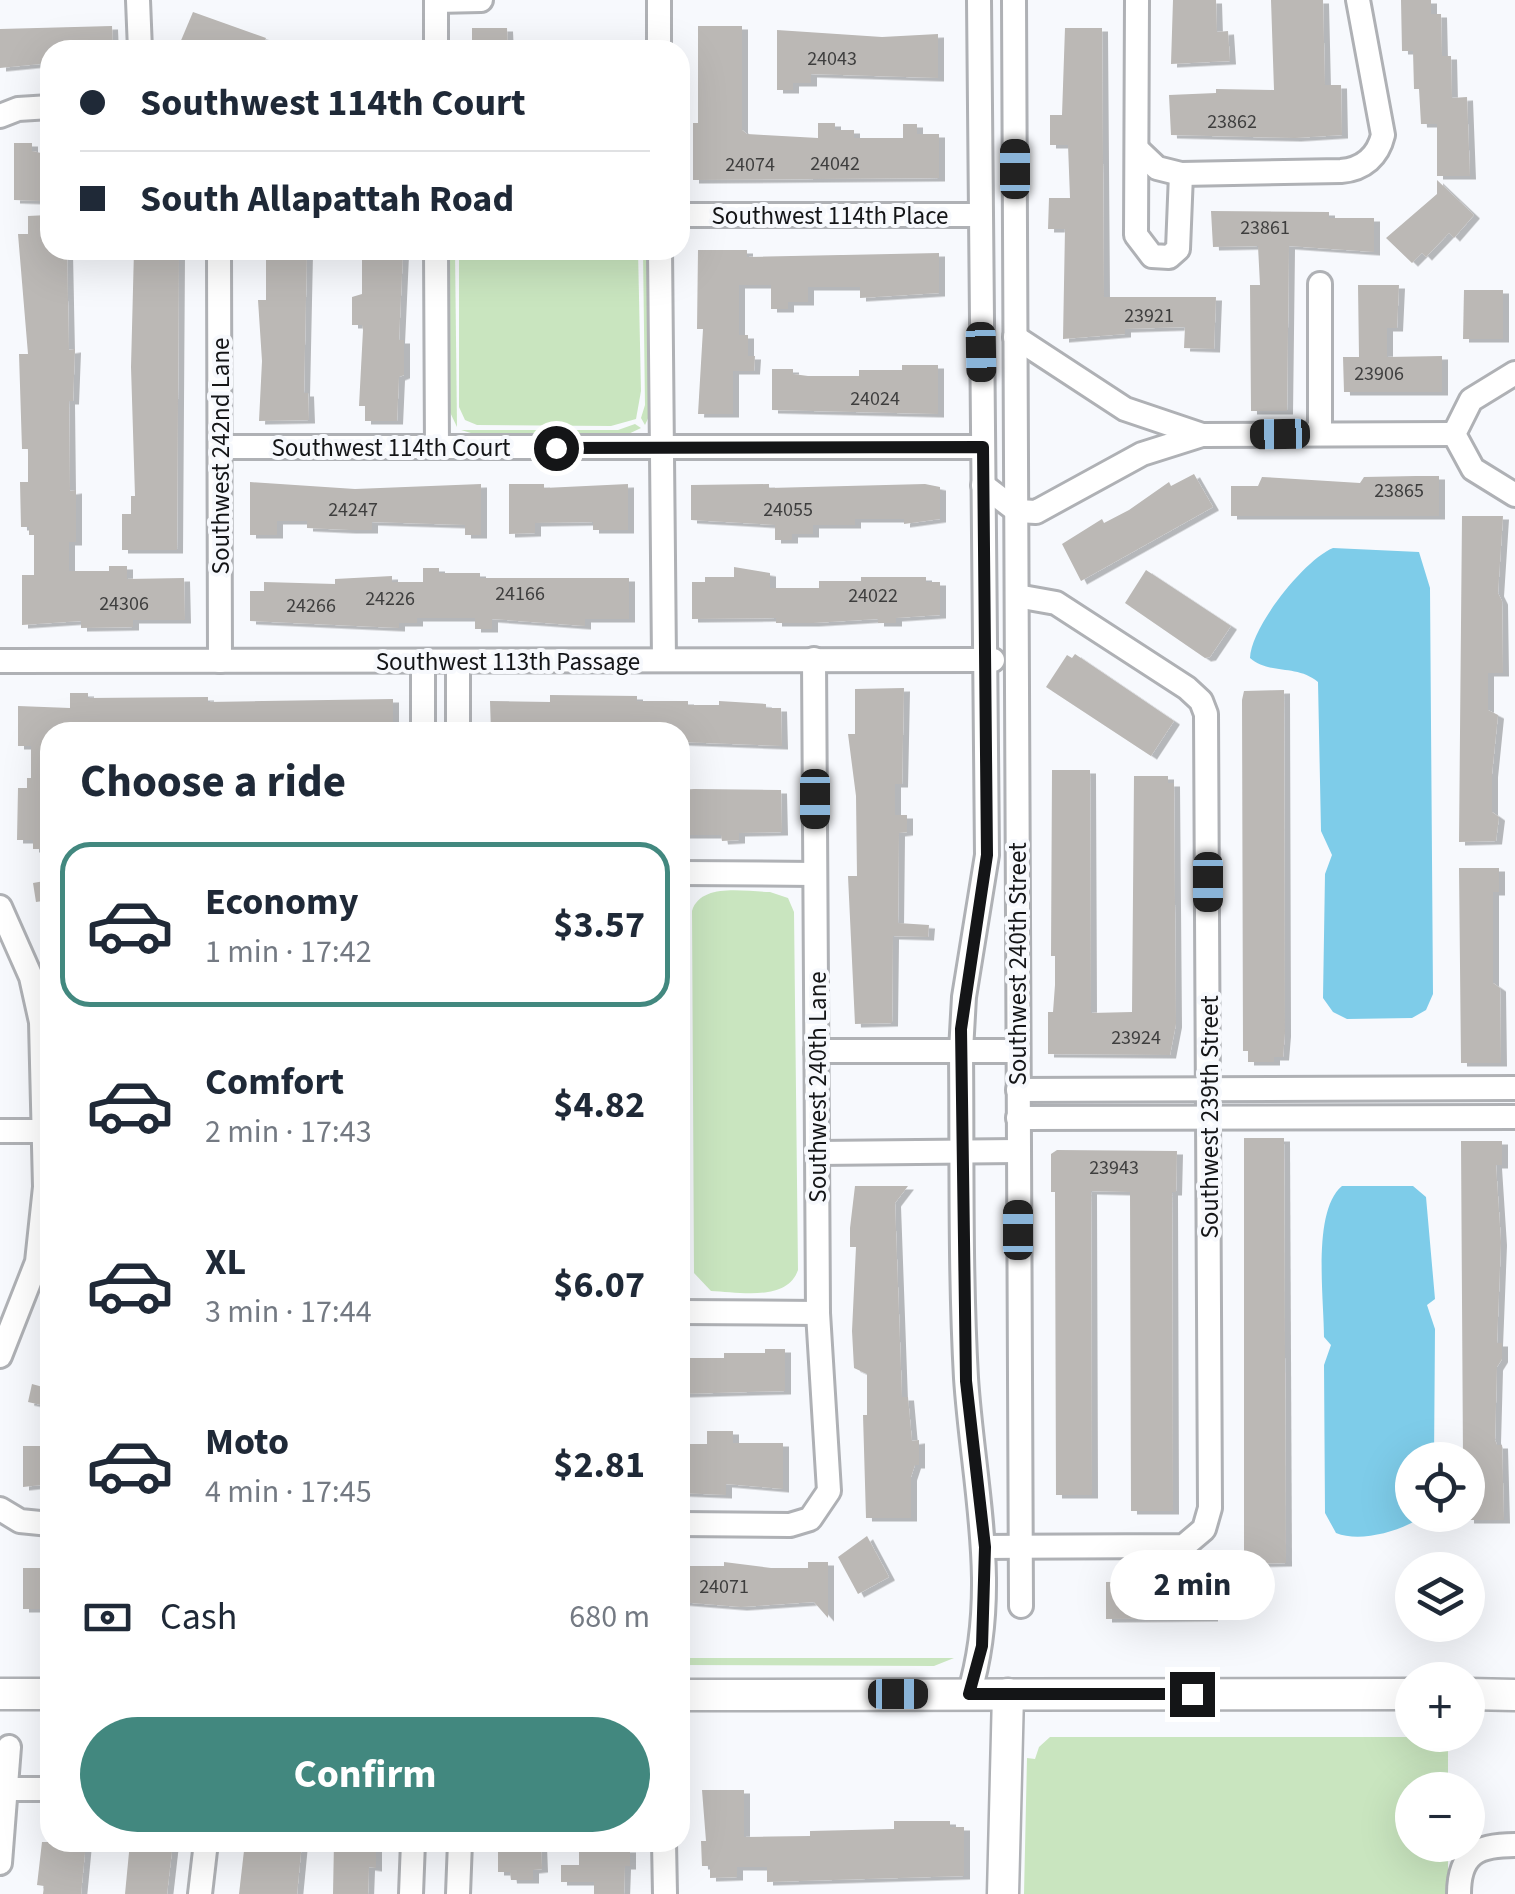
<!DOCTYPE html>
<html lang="en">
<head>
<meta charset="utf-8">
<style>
  :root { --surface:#fff; --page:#f2f2f3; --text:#1f2937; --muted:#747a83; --line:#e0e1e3; --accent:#42887f }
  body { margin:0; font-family:"Source Sans 3",sans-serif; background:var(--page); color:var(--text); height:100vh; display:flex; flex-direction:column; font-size:38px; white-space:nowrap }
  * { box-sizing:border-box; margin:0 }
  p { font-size:32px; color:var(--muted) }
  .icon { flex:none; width:55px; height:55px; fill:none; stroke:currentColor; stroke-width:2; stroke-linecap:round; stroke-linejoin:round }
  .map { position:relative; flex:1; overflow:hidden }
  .details { position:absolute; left:40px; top:722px; width:650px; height:1130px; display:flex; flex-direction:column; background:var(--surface); border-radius:30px; box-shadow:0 10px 40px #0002 }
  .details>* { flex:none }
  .hud { position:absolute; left:40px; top:40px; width:650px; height:220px; border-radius:30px; box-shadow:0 10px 40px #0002; display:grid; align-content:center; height:220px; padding:0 40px; background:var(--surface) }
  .fabs { position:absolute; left:1395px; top:1442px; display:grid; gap:20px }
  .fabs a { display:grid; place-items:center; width:90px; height:90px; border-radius:50%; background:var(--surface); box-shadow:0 10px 40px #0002; font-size:50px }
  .end { position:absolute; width:45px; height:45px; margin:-22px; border:12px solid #141517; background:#fff; box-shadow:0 0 0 5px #fff }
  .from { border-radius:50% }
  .bubble { position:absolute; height:70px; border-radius:35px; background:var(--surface); box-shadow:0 10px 40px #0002; font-size:32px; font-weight:700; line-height:70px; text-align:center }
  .car { position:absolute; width:30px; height:60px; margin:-30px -15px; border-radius:12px; box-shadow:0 0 8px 2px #0007; background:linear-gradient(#222 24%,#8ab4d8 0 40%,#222 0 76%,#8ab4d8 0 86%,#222 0) }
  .hud b { display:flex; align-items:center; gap:35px; height:95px; font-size:38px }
  .hud b+b { border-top:2px solid var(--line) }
  .hud i { width:25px; height:25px; background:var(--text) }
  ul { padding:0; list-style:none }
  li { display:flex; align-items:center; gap:30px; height:165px; margin:0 20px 15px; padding:0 20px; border:5px solid transparent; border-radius:30px }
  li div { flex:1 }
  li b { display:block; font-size:38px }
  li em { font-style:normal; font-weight:700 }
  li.current { border-color:var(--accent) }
  li>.icon { width:90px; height:90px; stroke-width:1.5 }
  h2 { padding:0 40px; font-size:45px; line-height:120px }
  .pay { display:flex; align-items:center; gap:25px; height:110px; padding:0 40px; font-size:38px }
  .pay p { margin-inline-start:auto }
  .cta { display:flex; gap:20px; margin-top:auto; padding:20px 40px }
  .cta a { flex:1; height:115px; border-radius:60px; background:var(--accent); color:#fff; font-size:40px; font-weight:700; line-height:115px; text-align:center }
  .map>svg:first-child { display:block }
  .green { fill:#c9e5bf }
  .water { fill:#7ecce9 }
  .building { fill:#bbb8b5; filter:url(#shadow) }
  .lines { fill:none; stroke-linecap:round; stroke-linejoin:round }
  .street-casing { stroke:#afb1b5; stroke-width:28 }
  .secondary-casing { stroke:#afb1b5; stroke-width:35 }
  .street { stroke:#fff; stroke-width:22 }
  .secondary { stroke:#fff; stroke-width:30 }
  .route { stroke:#141517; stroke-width:12 }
  .labels { text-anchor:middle; stroke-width:8; stroke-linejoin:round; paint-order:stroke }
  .number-label { font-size:20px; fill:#3e3e3e }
  .street-label { font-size:25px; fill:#141517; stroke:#f7f9fd }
</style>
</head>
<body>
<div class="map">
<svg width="1515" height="1894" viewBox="0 0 1515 1894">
  <defs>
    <filter id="shadow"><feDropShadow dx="6" dy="3.5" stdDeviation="0" flood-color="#0004"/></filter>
  </defs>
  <rect width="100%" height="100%" fill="#f7f9fd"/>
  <g class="green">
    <path d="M448,250H455L457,427L447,406Z"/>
    <path d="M459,250H638L641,391L636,419L611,426L477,425L465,420L459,407Z"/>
    <path d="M643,250H649L651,412L645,425L641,418L645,405Z"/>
    <path d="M635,424L641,428L622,437H484L461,430H618Z"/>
    <path d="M770,892L788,898L794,912L798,1270C787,1302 739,1292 711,1291L694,1273L692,911C701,882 746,892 770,892Z"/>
    <path d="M680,1658H954L934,1666L680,1665Z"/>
    <path d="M1050,1737H1448V1790H1412V1845H1448V1894H1024L1027,1758L1035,1759L1039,1747Z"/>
  </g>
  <g class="water">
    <path d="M1333,548L1419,552L1430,588L1433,994L1426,1010L1412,1018L1347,1019L1333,1012L1323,998L1325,874L1332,855L1321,831L1318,682C1297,664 1269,675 1250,658C1251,627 1304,560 1333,548Z"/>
    <path d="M1342,1186H1413L1426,1197L1435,1299L1427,1305L1435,1329L1434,1460H1412V1515H1425C1402,1531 1361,1543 1336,1533L1325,1513L1324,1365L1331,1345L1324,1337C1324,1298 1312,1211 1342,1186Z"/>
  </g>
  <g class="building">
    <path d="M1173,0H1216L1217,32L1228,31L1230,61L1171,64Z"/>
    <path d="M1271,0H1323L1325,85H1341L1342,135L1295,138L1171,135L1169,95L1216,93V89L1274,90Z"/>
    <path d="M1401,0H1431V14H1441L1442,56H1451L1452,98L1467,97L1470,176H1437V124H1421L1419,89H1414L1413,51H1402Z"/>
    <path d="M193,12L266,38L261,50H177Z"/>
    <path d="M112,26L113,50H50V63L0,68V29Z"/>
    <path d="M698,26H742V130L747,134L818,138V123H835V130H854V138H903V124H917V134H939V178L693,180V123H698Z"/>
    <path d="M472,28H507L508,50H472Z"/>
    <path d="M1065,28H1102L1104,297H1216L1214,349L1184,348L1185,327L1125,329V334L1063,339L1065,229H1048L1049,198H1070L1068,145H1050V115H1062Z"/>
    <path d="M777,30L882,37L938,34V78L811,74V83H793V90H777Z"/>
    <path d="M14,143H32V151L50,155V177H42V201L14,200Z"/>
    <path d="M1437,180L1474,215L1454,238L1449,233L1426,257L1422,253L1412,263L1386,238L1437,194Z"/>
    <path d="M1211,211L1329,212V218H1374V252L1289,246L1287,411H1251L1250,285H1260L1258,246L1213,247Z"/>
    <path d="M48,215L50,250H67L69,350L75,349L73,401H69L70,491L76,490V542H69V571H109V566H127V579L184,578L185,620H133V627L81,628V621L22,625V575H34V535H29V527H21L20,482H28V449H22L19,354H28L18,234H28V216Z"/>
    <path d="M134,250H179L177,550H122V514H131V496H135L131,367Z"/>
    <path d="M272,250H307L304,393H308L309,420L259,421L262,361L258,300H266V256H272Z"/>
    <path d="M698,250H747V257L939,253V293L860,298V287H808V302H788V309H771V285H739V335H748V356H755L754,371H733V414H698L703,329H697Z"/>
    <path d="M362,252H403L399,340H404V375L399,377L397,421H365V406H359L363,330L362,325H352V297L362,294Z"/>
    <path d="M1358,285H1399L1397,328H1387V357L1442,356V392H1344L1343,357H1359Z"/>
    <path d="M1464,290H1503V339H1463Z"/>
    <path d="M902,365H938V414L772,410V369H793V374L808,376H859V370H902Z"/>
    <path d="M1194,474L1213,507L1081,581L1062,544L1102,519L1104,523L1129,510L1169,482L1171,486Z"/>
    <path d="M1416,476H1439V516H1231V486H1258L1262,477L1360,483L1364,477Z"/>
    <path d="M250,482L355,489L481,484V535H465V525L372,522V530H350L307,528V521H277V535H250Z"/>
    <path d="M509,484H544V488L628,484V530H593V522L535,523V533L509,534Z"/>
    <path d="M769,484V488L925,484L940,487V519L904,524V519H855V525H813V534H792V540H775V525L691,520V485Z"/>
    <path d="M1462,516H1503L1498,593L1502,601L1503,673H1488V710L1498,715L1492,774V812L1499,817L1496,841L1459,842Z"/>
    <path d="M734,567L770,573V588H819V581H861V577H926V582H940V615L896,618V623H878V619L813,623H776V618L692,619V582H705V577H734Z"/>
    <path d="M423,568H439V573H480V578H629V619H585V626L492,619V629H475V618H417V623H399V628L250,621V591H264V582L335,584V579L392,576V582H423Z"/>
    <path d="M1146,570L1231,626L1210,657L1205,658L1125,603Z"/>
    <path d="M1075,654L1174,721L1151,756L1046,687L1067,655L1072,658Z"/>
    <path d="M904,688L902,784H895V815H907V832L899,833L898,923L929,925L928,937L893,936L892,1023L855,1024L848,876H857L856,796L848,734H855V689Z"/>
    <path d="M1284,690L1285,1033L1283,1057H1274V1062H1248V1051H1243L1242,700L1244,691Z"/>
    <path d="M70,693H88V698L208,697V702L393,699V732H50V849H33V840H17L18,788H27V778H31V746H18V706L70,708Z"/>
    <path d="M550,695L637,696V701H688V705H719V701L766,704V708H781L782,746L680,742V732H491L490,701L550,702Z"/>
    <path d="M1052,770H1090L1091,1013L1132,1012L1134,776H1168V783H1174L1176,1024L1170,1055L1048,1054V1012H1053L1055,985V956H1051Z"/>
    <path d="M694,789L781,790L782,832L739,833V840L722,841L721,835H680V790Z"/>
    <path d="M1459,868H1499V892H1493V983L1500,988L1501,1063H1461Z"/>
    <path d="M50,880V900L36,902L33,883Z"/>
    <path d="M1244,1138H1284L1286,1563L1248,1564L1244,1557Z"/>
    <path d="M1461,1141H1502V1165H1496L1501,1242L1497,1343H1502V1359L1497,1367L1495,1440L1497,1445H1502L1504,1520H1468V1460H1463Z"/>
    <path d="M1057,1150L1177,1151L1176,1192H1172L1173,1511H1131L1130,1192L1091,1191L1092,1495H1056L1055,1192H1051V1154Z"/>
    <path d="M855,1186H908L895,1203L902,1397H908L912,1441L919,1440V1465H915L911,1477V1518H866L863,1415H867V1374L854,1368L852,1331L856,1247H850V1228Z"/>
    <path d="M765,1349H785V1391L680,1394V1358H724V1353H765Z"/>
    <path d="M32,1384L50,1389V1407L28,1402Z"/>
    <path d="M707,1431H733V1443H783V1489L726,1484V1495L680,1493V1444H707Z"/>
    <path d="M23,1446H50V1484L23,1487Z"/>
    <path d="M867,1536L889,1577L858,1594L838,1557Z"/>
    <path d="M724,1562L771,1568H808V1562H828V1618L814,1602L741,1607L680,1602V1566H724Z"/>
    <rect x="23" y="1568" width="27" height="41"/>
    <path d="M1201,1580L1212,1583V1618L1106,1619V1582Z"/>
    <path d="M702,1790H744V1837L810,1836V1831L894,1829V1821H950V1827H964V1876L767,1882V1867H737V1877L710,1878V1866H702L701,1841H706Z"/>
    <path d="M42,1842H86L81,1894H43L44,1886L37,1885Z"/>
    <path d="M130,1842H173L167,1894H125Z"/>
    <path d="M245,1842H302L297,1894H239Z"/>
    <path d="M334,1842H370V1848H376V1868L369,1867L368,1894H333Z"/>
    <path d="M579,1842H624V1849H630V1866H625L624,1894H594V1882H561V1865H579Z"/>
    <path d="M541,1843L542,1869L533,1870V1880H511L510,1872H498V1844Z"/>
  </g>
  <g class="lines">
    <defs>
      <g id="street">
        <path d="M138,0L140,50"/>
        <path d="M436,0V50"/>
        <path d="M659,0V50"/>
        <path d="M1014,0L1021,1606"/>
        <path d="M1137,0L1136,235L1152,256L1169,257L1178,249L1181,174"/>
        <path d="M436,1L481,0"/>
        <path d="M0,116L18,109L50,107"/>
        <path d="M1137,149L1157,168L1181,174L1341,171C1364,169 1378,156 1383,135L1358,0"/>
        <path d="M680,215H979"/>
        <path d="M219,250L220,661"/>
        <path d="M436,250L437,447"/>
        <path d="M660,250L664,660"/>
        <path d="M1320,284V433"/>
        <path d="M1015,337L1125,409L1202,435L1454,434"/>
        <path d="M1515,373L1471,400L1454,434L1473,469L1515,495"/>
        <path d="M220,447H983"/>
        <path d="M983,485L1017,511L1036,512L1142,454L1202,435"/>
        <path d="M0,661L993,660"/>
        <path d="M423,661V732"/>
        <path d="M458,661V732"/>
        <path d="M680,873L815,874"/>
        <path d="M0,907L31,977L41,1022L45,1187L37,1262L0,1356"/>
        <path d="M816,1051H1017"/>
        <path d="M1018,1090L1515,1088"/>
        <path d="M1018,1118L1515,1117"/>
        <path d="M0,1131H44"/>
        <path d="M817,1153L1018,1151"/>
        <path d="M680,1312L818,1313"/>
        <path d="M0,1509L20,1521L50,1524"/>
        <path d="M680,1524L790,1525L810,1519L829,1491L818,1313L814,659"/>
        <path d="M985,1547L1184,1546L1204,1529L1210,1508L1206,714L1201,701L1187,688L1056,603L1017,596"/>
        <path d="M969,1694C1001,1589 973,1484 966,1378C960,1269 962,1159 961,1051L964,997L987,855L979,0"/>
        <path d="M8,1789H50"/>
        <path d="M664,1842L665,1894"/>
        <path d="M0,1863L9,1747"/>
        <path d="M200,1894L206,1842"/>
        <path d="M411,1894L413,1842"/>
        <path d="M458,1894L460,1842"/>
        <path d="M1459,1894C1459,1853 1478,1845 1515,1845"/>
      </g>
      <g id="secondary">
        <path d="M0,1694H50"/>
        <path d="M1468,1694L1515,1695"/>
        <path d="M680,1695L1412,1694"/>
        <path d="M1003,1894L1008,1694"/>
      </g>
    </defs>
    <use href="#street" class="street-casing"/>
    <use href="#secondary" class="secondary-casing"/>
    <use href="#street" class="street"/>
    <use href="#secondary" class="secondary"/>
  </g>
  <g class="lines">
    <path class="route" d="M556,448L983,447L987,855L961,1029L966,1381L985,1547L982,1646L969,1694H1192"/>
  </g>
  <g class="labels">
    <g class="number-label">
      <text x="832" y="65">24043</text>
      <text x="1232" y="128">23862</text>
      <text x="835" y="170">24042</text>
      <text x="750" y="171">24074</text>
      <text x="1265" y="234">23861</text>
      <text x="1149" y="322">23921</text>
      <text x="1379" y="380">23906</text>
      <text x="875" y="405">24024</text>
      <text x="1399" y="497">23865</text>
      <text x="353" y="516">24247</text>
      <text x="788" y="516">24055</text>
      <text x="520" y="600">24166</text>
      <text x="873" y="602">24022</text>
      <text x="390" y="605">24226</text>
      <text x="124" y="610">24306</text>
      <text x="311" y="612">24266</text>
      <text x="1136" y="1044">23924</text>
      <text x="1114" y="1174">23943</text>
      <text x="724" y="1593">24071</text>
    </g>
    <g class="street-label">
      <text x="830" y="224">Southwest 114th Place</text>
      <text x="391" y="456">Southwest 114th Court</text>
      <text transform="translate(220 456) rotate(-90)" y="9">Southwest 242nd Lane</text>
      <text x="508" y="670">Southwest 113th Passage</text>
      <text transform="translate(1017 964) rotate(-90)" y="9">Southwest 240th Street</text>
      <text transform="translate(817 1087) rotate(-90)" y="9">Southwest 240th Lane</text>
      <text transform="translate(1209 1117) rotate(-90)" y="9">Southwest 239th Street</text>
    </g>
  </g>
</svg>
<div class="fabs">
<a><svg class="icon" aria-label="locate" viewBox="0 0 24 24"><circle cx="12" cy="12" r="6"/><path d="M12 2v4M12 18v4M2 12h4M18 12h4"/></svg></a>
<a><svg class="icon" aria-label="layers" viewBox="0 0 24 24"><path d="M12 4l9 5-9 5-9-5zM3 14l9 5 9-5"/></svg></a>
<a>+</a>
<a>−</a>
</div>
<i class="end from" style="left:556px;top:448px"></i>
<i class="end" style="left:1192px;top:1694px"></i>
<div class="bubble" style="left:1110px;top:1550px;width:165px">2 min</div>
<i class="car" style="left:1015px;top:169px;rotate:0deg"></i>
<i class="car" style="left:981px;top:352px;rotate:179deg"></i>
<i class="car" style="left:1280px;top:434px;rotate:269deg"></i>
<i class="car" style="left:815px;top:799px;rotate:180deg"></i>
<i class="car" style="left:1208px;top:882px;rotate:180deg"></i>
<i class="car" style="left:1018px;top:1230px;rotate:0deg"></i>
<i class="car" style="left:898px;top:1694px;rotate:90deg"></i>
<div class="hud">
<b><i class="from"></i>Southwest 114th Court</b>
<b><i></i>South Allapattah Road</b>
</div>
<section class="details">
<h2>Choose a ride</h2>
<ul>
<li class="current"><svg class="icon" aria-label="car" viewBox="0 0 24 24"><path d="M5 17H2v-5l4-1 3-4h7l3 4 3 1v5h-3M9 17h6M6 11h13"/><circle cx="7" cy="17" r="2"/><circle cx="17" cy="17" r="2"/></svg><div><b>Economy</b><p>1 min · 17:42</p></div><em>$3.57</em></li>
<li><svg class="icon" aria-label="car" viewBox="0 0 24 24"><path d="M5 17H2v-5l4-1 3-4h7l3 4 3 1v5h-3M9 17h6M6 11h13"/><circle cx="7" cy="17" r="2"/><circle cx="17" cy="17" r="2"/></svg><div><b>Comfort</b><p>2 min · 17:43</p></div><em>$4.82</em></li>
<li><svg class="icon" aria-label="car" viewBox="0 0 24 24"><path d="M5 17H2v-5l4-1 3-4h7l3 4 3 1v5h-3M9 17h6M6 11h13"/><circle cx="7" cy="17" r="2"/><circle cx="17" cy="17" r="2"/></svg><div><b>XL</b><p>3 min · 17:44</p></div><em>$6.07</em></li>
<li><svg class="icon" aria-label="car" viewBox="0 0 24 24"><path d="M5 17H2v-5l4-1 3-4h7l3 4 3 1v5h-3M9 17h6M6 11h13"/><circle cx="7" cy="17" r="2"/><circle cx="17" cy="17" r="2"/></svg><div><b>Moto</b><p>4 min · 17:45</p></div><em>$2.81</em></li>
</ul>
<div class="pay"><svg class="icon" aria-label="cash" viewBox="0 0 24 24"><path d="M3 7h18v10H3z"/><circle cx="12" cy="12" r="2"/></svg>Cash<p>680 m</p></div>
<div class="cta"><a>Confirm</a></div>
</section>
</div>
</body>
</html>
